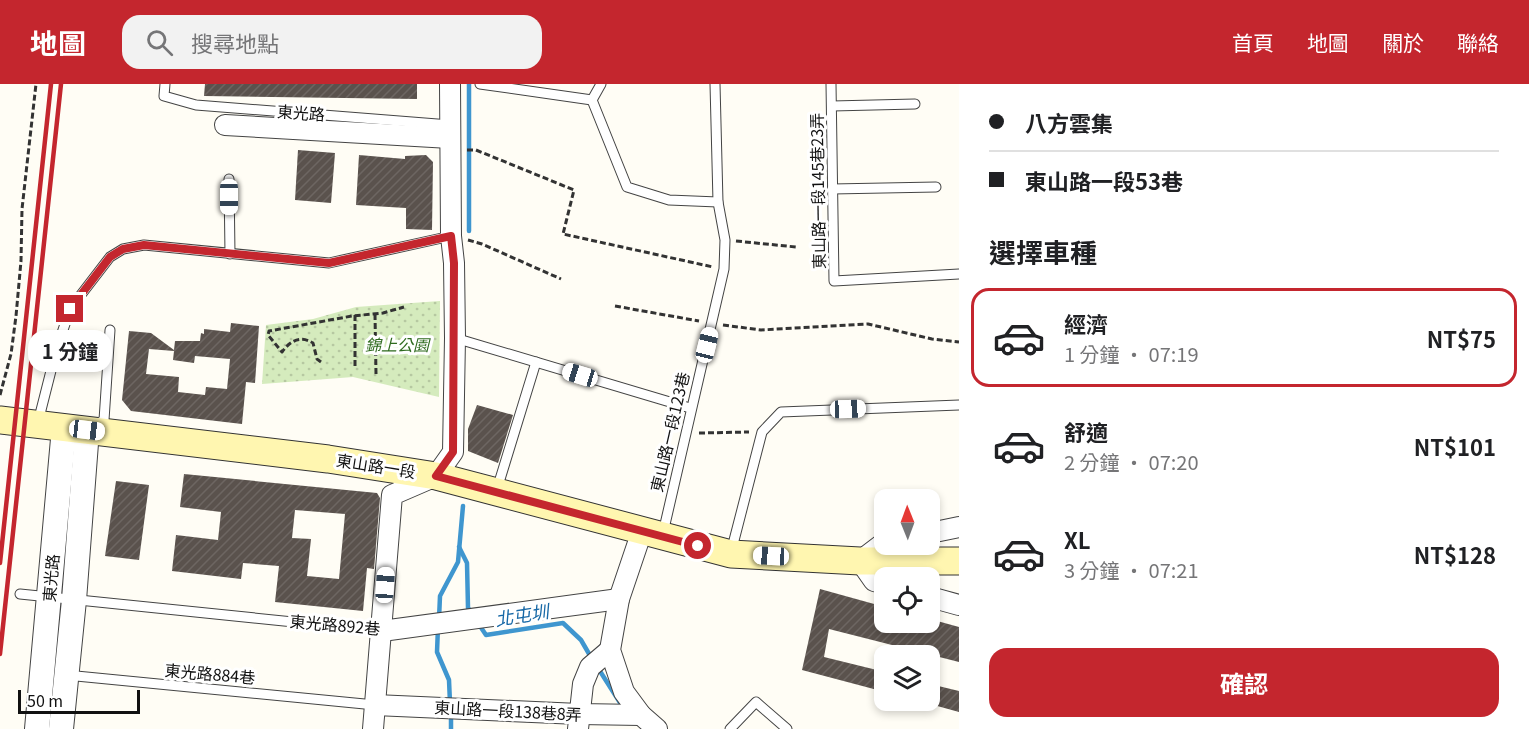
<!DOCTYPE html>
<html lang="zh-TW">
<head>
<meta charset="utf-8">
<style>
  :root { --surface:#fff; --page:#f2f2f2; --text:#202124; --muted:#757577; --line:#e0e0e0; --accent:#c4262e }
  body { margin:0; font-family:Georgia,"Noto Sans TC",serif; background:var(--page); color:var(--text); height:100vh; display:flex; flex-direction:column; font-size:22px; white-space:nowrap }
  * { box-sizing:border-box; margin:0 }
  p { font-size:20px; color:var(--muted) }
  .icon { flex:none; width:33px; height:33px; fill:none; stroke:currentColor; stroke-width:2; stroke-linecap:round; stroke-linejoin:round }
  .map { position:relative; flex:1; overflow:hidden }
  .details { display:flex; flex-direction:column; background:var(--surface); width:570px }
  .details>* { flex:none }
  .top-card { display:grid; align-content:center; height:132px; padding:0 30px; background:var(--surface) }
  .needle { width:39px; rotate:359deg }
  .buttons { position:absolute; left:874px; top:405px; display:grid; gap:12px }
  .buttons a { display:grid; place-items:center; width:66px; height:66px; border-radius:12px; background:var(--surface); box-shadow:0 3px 9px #0003; font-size:30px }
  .scale { position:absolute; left:18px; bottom:15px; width:122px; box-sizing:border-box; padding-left:6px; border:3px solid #111; border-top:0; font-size:16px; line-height:21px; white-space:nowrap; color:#111; -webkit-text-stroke:4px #fff; paint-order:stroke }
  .end { position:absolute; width:27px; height:27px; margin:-14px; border:8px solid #c4262e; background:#fff; box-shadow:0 0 0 3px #fff }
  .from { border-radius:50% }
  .bubble { position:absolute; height:42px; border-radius:18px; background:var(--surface); box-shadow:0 3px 9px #0003; font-size:20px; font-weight:700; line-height:42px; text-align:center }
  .car { position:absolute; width:18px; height:36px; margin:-18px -9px; border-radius:8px; box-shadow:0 0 4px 2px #0007; background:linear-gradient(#fff 24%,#345 0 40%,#fff 0 76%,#345 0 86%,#fff 0) }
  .top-card b { display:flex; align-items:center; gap:21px; height:57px; font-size:22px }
  .top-card b+b { border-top:2px solid var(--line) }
  .top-card i { width:15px; height:15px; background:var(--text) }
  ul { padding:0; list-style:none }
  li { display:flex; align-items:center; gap:18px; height:99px; margin:0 12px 9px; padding:0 18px; border:3px solid transparent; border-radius:18px }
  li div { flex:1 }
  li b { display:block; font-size:22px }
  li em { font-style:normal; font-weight:700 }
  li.selected { border-color:var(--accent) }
  li>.icon { width:54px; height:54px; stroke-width:1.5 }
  h2 { padding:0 30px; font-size:27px; line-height:72px }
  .action { display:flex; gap:12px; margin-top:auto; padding:12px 30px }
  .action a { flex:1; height:69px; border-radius:18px; background:var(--accent); color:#fff; font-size:24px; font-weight:700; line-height:69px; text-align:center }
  header { display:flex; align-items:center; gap:36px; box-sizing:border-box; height:84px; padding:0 30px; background:var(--accent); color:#fff }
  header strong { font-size:28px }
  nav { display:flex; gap:33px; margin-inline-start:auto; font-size:21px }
  .search { width:420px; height:54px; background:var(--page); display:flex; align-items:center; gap:15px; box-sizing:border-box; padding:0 21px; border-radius:18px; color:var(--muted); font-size:22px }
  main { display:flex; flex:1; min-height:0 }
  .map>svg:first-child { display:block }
  .green { fill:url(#green-dots) }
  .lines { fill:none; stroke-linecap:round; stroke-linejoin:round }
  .stream { stroke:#3f96cf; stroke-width:4.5 }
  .building { fill:url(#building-hatch); fill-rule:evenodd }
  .service-casing { stroke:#444; stroke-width:11 }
  .minor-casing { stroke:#444; stroke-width:22 }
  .tertiary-casing { stroke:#444; stroke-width:26 }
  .secondary-casing { stroke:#333; stroke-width:29 }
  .path { stroke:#333; stroke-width:3; stroke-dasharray:6 3; stroke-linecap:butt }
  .service { stroke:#fff; stroke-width:9 }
  .minor { stroke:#fff; stroke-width:20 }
  .tertiary { stroke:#fff; stroke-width:24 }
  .secondary { stroke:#fff6b0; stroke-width:27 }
  .rail { stroke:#c4262e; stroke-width:4.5 }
  .route { stroke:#c4262e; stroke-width:8 }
  .labels { text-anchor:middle; stroke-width:6; stroke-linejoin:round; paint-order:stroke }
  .street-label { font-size:16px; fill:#111; stroke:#fff }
  .park-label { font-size:16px; font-style:italic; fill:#2f6b1f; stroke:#fff }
  .water-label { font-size:18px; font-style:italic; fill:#1768a6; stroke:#fff }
</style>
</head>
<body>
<header>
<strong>地圖</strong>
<div class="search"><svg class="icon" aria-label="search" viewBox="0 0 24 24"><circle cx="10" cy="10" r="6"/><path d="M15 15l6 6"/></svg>搜尋地點</div>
<nav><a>首頁</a><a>地圖</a><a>關於</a><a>聯絡</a></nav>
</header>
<main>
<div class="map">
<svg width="959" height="645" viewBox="0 0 959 645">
  <defs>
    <pattern id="green-dots" width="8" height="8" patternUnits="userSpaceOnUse" patternTransform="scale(1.5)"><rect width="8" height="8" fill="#d5ebbd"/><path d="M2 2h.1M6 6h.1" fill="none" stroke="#b6c8a1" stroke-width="1.8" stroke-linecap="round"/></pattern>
    <pattern id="building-hatch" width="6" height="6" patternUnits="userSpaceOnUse" patternTransform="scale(1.5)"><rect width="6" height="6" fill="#5a524d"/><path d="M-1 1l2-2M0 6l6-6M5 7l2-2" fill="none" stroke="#6d6662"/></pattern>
  </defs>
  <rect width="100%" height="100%" fill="#fffdf5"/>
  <path class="green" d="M440,217L439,313L353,293L262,300L266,241L313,235L356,223Z"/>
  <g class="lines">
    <g class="stream">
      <path d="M469,147V0"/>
      <path d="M459,463L467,479L468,524L472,529"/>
      <path d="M439,535L440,512L458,478L463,422"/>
      <path d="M478,539L486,551L563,539L581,556L592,575"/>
      <path d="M438,543L437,568L449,596L450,619"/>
      <path d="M598,584L624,625"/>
      <path d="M451,631V645"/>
    </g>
  </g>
  <g class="building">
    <path d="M205,0H417V15L204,12Z"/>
    <path d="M298,66L335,69L331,119L295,116Z"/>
    <path d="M359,71L405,75V72L426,71L433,78L432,146L406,145V124L356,121Z"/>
    <path d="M231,239L259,242L255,299L246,298L242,340L131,327L122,316L129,247L151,249L174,266L175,257H200L201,249L204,250V245L230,248ZM149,265L174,267L173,276L194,279L195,272L230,275L227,305L206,303L205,311L178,308L179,293L146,290Z"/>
    <path d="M477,321L513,331L498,379L468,367V345Z"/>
    <path d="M184,390L377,409L380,414L374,485L367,484L363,527L275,518L279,482L243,479L241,495L172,487L176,451L218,456L221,428L180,423ZM295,426L345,430L339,495L307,492L311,455L292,454Z"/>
    <path d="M116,397L149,401L139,476L105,472Z"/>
    <path d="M820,505L885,523V538H930V535L959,543V578L829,545L824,573L885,588V608L802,586Z"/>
    <path d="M930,600L959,607V628L930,620Z"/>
  </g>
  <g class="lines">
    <defs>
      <g id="service">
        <path d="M165,0L164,12L196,21L450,41"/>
        <path d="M480,0L592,16"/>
        <path d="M601,0L592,16L627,103L669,116L718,118"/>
        <path d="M831,0L834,197L959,190"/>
        <path d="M832,22L915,20"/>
        <path d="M229,95L230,170"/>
        <path d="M832,105L936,103"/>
        <path d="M455,254L690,324"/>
        <path d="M38,338L56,267L70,225L110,173L123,165L144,161L329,179L451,152"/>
        <path d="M95,341L104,336L110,246"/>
        <path d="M497,405L536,278"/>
        <path d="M663,449L724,185L725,156L718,118L715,0"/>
        <path d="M731,468L762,348L781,328L959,321"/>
        <path d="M20,510L382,547"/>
        <path d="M66,591L375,621"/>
        <path d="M730,645L756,618L787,645"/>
      </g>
      <g id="minor">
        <path d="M225,41L450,54"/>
        <path d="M642,447L619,515L610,566L624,608L641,631L657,645"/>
        <path d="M930,449L959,443"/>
        <path d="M885,458L860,477L874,497L885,500"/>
        <path d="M930,513L959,521"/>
        <path d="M382,547L619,515"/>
        <path d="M375,621L579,630L641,631"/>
        <path d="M373,645L392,411L436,392L453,368L455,254L454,179L451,152L450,0"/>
        <path d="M578,645L583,600L590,583L610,566"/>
      </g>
      <g id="tertiary">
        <path d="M37,645L64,344"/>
        <path d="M61,645L74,516L87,346"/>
      </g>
      <path id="secondary" d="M0,336L328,375L436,392L731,470L860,477H959"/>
    </defs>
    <use href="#service" class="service-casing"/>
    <use href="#minor" class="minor-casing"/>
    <use href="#tertiary" class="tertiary-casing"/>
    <use href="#secondary" class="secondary-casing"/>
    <g class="path">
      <path d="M467,66H476L574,106L563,150L713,183"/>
      <path d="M468,156L482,160L561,195"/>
      <path d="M736,157L796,163"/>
      <path d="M615,222L699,237"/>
      <path d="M375,230L376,290"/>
      <path d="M355,231V282"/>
      <path d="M723,241L761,246L868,240L932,255L959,258"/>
      <path d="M321,278L317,275L313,259C300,251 290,257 282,268L268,251L269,247L352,232L383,229L404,223"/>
      <path d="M0,311L11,270L16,232L21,177L22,125L36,0"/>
      <path d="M699,349L749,348"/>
    </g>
    <use href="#service" class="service"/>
    <use href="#minor" class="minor"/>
    <use href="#tertiary" class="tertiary"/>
    <use href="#secondary" class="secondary"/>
    <g class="rail">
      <path d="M0,479L51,0"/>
      <path d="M0,570L61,0"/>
    </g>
  </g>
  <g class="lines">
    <path class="route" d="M70,225L110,173L123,165L144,161L329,179L451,152L454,179L453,368L436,392L698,462"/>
  </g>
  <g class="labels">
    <g class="street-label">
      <text transform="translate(301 29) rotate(4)" y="6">東光路</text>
      <text transform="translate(818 107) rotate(-91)" y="6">東山路一段145巷23弄</text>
      <text transform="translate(670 348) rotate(-77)" y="6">東山路一段123巷</text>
      <text transform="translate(376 382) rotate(9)" y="6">東山路一段</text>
      <text transform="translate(51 494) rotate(-85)" y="6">東光路</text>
      <text transform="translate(335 541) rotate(5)" y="6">東光路892巷</text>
      <text transform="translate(210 590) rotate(5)" y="6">東光路884巷</text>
      <text transform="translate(508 627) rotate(3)" y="6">東山路一段138巷8弄</text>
    </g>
    <g class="park-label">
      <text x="397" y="267">錦上公園</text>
    </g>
    <g class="water-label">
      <text transform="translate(522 532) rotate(-9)" y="6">北屯圳</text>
    </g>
  </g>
</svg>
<div class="buttons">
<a><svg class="needle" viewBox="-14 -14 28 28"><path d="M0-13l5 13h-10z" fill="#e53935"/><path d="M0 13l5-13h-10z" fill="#757577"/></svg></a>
<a><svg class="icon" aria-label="locate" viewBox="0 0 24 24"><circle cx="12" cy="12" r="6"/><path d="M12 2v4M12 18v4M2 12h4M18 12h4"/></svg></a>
<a><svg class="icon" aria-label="layers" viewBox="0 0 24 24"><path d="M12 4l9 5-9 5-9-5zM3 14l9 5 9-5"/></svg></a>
</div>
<div class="scale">50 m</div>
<i class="end from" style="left:698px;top:462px"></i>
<i class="end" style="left:70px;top:225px"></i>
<div class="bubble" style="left:28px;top:246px;width:84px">1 分鐘</div>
<i class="car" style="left:229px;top:113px;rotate:180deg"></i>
<i class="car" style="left:707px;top:261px;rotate:14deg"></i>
<i class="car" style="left:580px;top:291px;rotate:287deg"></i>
<i class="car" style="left:848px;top:325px;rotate:88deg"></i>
<i class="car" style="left:87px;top:346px;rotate:97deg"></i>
<i class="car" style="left:771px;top:472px;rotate:273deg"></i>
<i class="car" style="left:385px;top:501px;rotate:4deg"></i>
</div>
<section class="details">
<div class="top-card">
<b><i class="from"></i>八方雲集</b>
<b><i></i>東山路一段53巷</b>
</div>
<h2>選擇車種</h2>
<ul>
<li class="selected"><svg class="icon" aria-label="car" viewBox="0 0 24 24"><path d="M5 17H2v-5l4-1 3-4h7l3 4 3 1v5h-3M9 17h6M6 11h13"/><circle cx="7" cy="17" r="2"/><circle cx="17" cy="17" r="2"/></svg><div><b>經濟</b><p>1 分鐘 · 07:19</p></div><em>NT$75</em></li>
<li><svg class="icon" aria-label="car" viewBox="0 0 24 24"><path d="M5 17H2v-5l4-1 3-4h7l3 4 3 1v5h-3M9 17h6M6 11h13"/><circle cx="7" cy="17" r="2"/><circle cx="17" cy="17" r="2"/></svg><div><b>舒適</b><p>2 分鐘 · 07:20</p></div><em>NT$101</em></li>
<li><svg class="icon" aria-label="car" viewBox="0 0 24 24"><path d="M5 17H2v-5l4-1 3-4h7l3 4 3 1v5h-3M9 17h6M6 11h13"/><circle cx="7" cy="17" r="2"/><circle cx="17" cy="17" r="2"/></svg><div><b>XL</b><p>3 分鐘 · 07:21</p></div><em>NT$128</em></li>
</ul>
<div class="action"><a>確認</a></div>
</section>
</main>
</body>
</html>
